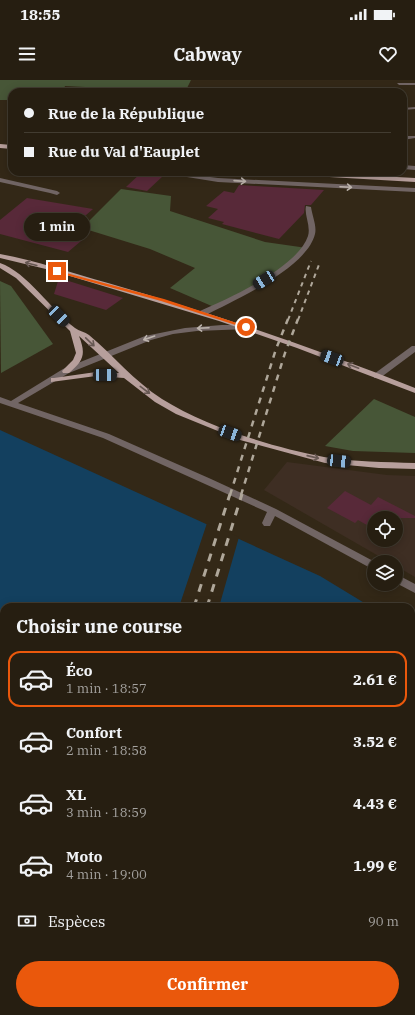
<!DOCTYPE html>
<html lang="fr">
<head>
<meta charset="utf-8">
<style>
  :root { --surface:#261e11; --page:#322b1f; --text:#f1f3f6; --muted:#a4a29f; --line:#423c31; --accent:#ea580c }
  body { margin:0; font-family:"IBM Plex Serif",serif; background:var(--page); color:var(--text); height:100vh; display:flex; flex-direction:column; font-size:15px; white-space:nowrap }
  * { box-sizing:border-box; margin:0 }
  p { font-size:13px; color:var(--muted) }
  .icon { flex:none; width:22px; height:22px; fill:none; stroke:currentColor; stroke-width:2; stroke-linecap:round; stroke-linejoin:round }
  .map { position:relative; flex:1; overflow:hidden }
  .panel { position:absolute; left:0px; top:523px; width:415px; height:412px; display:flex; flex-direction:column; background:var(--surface); border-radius:12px 12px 0 0; box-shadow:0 2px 10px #0003,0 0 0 1px var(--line) }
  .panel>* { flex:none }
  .guide { position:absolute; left:8px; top:8px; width:399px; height:88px; border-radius:12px; box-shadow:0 2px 10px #0003,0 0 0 1px var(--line); display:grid; align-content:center; height:88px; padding:0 16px; background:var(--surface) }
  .tools { position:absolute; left:367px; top:431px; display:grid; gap:8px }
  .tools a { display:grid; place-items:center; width:36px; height:36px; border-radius:50%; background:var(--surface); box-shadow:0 2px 10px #0003,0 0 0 1px var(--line); font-size:20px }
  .end { position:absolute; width:18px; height:18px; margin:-9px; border:5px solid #ea580c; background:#fff; box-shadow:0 0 0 2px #fff }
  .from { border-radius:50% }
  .bubble { position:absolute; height:28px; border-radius:14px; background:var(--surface); box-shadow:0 2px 10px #0003,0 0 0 1px var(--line); font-size:13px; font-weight:700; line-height:28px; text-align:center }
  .car { position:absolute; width:12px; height:24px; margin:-12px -6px; border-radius:5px; box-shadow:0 0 3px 1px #0007; background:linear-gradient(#222 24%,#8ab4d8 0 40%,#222 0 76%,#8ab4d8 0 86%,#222 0) }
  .guide b { display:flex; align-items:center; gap:14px; height:38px; font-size:15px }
  .guide b+b { border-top:1px solid var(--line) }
  .guide i { width:10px; height:10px; background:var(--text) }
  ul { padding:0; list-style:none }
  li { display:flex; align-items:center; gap:12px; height:56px; margin:0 8px 6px; padding:0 8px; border:2px solid transparent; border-radius:12px }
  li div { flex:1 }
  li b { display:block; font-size:15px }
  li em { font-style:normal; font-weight:700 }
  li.current { border-color:var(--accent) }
  li>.icon { width:36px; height:36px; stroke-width:1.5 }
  h2 { padding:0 16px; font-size:18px; line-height:48px }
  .pay { display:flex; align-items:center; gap:10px; height:44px; padding:0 16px; font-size:15px }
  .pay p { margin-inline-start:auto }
  .action { display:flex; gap:8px; margin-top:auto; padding:8px 16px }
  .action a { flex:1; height:46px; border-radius:24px; background:var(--accent); color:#fff; font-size:16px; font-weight:700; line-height:46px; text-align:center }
  .status { display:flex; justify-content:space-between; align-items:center; height:28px; padding:0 20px; background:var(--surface); direction:ltr }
  .status svg { height:11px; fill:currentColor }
  header { display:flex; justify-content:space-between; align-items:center; height:52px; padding:0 16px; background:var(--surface); font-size:18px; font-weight:700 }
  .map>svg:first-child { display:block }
  .industrial { fill:#3e2e23; fill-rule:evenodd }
  .green { fill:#475637 }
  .water { fill:#13405f }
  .pier { fill:#332817 }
  .building { fill:#582939 }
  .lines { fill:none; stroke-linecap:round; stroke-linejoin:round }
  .minor { fill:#716564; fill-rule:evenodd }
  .major { fill:#b79f9c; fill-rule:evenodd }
  .rail-far3 { stroke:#afa79a; stroke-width:2; stroke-dasharray:4.5 4.5; stroke-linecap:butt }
  .rail-far2 { stroke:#afa79a; stroke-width:2.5; stroke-dasharray:6 6; stroke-linecap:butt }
  .rail-far1 { stroke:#afa79a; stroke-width:3; stroke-dasharray:8 8; stroke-linecap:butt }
  .rail { stroke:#afa79a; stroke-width:4; stroke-dasharray:10 10; stroke-linecap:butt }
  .oneway { stroke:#bdb4ad }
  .oneway2 { stroke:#675853 }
  .route { fill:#ea580c }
</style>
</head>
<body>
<div class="status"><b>18:55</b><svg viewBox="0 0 49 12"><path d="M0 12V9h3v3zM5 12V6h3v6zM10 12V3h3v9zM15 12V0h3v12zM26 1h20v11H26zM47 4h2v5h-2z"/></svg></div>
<header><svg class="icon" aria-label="menu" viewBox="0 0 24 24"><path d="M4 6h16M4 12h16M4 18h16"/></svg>Cabway<svg class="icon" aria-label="heart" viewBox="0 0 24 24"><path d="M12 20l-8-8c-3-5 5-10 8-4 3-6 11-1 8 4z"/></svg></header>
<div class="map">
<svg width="415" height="935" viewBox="0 0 415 935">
  <rect width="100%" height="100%" fill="#332817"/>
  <path class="industrial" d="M287,382L387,395L415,396V497L396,486V482H389L264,410ZM374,438H396V460H374Z"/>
  <g class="green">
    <path d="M0,0H191L185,12L65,6L63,12H12V20H0Z"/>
    <path d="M121,109L171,116L170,131L265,162L307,168C280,193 247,210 214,227L170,208L195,188L150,169L82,148Z"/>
    <path d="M0,201L11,206L53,264L1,293Z"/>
    <path d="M374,319L415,337V373L353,371L325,366Z"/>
    <path d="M0,745L4,747V931H226L228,935H0Z"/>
  </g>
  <g class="water">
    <path d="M0,350L320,496L371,527H4V747L0,745Z"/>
    <path d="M411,551L415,553V935H228L226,931H411Z"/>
  </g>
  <path class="pier" d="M207,443L239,457L219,527H179Z"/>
  <g class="building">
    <path d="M142,92H146L164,95L147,111L126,107Z"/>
    <path d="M239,105L255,106L324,110L311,125H305L304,133L279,159L222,144L224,142L208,138L218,129L206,126L224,111L234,113Z"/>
    <path d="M27,118L93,129L71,148L89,152L85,156H87L68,172L0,154V140Z"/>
    <path d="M59,198L123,218L106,230L54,214Z"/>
    <path d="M345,411L371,425L378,417L415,436V438H374V449L358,440L355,443L327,428Z"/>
  </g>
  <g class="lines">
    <g class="minor">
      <path d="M397,3H415V5H399Z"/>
      <path d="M415,27V29L403,30V28Z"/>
      <path d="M403,56H415V58L403,60Z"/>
      <path d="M403,85L415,86V90L403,89Z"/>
      <path d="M156,92H171L218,98L415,108V112L218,102Z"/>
      <path d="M0,98L57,111L60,113L57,115L50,113L0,102Z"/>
      <path d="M306,126L311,127C312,135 317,146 315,154C307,188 235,220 206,235H200V231C230,218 298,187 308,156C311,146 304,135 306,126Z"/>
      <path d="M222,245H247L251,247L247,249L197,251L173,254L151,260L69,293L18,323L109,354L211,399L276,429L375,482H374V490L275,436L270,446H264L262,443L267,432L103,358L0,323V317L11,321L63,289L145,256L185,248Z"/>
      <path d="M412,266H415V272L380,298H374V294Z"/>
      <path d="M396,494L415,504V513L396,503Z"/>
    </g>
    <g class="major">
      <path d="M0,64L12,65V69L0,68Z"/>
      <path d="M275,92H306L415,98V102L278,94Z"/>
      <path d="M0,174C37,181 72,193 108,203C212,233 314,268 415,308V313L297,268L219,241L50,190L0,178Z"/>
      <path d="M0,183C27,192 52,231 75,248C79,251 85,252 89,255C114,276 134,301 162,319C207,347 272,367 324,377C354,382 385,382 415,383V389L379,388L325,383L240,360L176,334L155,322L124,298L96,296L51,302V298H54L96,292L119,293L79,256C86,274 84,280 69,293H63L62,291L73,280L76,273L70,251L16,198L0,188Z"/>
    </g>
    <g class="rail-far3">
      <path d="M288,240L311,181"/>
      <path d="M298,240L320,182"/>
    </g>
    <g class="rail-far2">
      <path d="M230,415L276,269L288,239"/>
      <path d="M241,415L285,273L298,239"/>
    </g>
    <g class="rail-far1">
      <path d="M194,527L230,414"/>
      <path d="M207,527L242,414"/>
    </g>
    <g class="rail">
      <path d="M65,935L67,931"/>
      <path d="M84,935L85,931"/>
    </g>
  </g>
  <defs><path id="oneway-shaft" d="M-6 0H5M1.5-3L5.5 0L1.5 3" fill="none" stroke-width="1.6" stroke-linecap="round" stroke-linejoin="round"/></defs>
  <g class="oneway">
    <use href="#oneway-shaft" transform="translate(240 101) rotate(4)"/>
    <use href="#oneway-shaft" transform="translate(346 107) rotate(3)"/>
    <use href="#oneway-shaft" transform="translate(203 248) rotate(177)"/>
    <use href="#oneway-shaft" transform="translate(149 258) rotate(161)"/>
  </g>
  <g class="oneway2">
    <use href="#oneway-shaft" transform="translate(31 184) rotate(-165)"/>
    <use href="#oneway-shaft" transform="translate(90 262) rotate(44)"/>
    <use href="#oneway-shaft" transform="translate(353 286) rotate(-159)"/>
    <use href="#oneway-shaft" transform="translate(145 310) rotate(37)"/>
    <use href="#oneway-shaft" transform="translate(313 377) rotate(13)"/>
  </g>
  <path class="route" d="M55,190L164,219L249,247L245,248L161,221L55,192Z"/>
</svg>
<div class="tools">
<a><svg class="icon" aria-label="locate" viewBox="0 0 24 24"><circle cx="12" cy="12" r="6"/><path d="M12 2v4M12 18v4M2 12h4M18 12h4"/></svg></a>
<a><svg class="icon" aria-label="layers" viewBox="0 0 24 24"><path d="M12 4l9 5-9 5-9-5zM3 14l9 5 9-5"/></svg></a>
</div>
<i class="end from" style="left:246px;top:247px"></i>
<i class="end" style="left:57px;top:191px"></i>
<div class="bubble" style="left:24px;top:133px;width:66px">1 min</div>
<i class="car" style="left:264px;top:200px;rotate:238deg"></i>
<i class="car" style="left:59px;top:236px;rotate:135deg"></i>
<i class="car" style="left:332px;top:278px;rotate:290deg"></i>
<i class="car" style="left:105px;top:295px;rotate:91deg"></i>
<i class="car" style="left:230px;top:353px;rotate:110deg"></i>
<i class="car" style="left:339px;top:381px;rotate:96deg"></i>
<div class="guide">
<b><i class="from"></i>Rue de la République</b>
<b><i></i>Rue du Val d'Eauplet</b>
</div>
<section class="panel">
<h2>Choisir une course</h2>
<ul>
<li class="current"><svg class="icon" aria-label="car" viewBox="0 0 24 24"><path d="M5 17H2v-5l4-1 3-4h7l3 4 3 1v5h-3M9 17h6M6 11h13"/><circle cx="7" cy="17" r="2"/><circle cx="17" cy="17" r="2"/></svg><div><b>Éco</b><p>1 min · 18:57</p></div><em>2.61 €</em></li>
<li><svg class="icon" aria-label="car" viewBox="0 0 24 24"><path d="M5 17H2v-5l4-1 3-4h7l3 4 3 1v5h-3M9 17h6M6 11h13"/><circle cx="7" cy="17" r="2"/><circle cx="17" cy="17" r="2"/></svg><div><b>Confort</b><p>2 min · 18:58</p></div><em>3.52 €</em></li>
<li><svg class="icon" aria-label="car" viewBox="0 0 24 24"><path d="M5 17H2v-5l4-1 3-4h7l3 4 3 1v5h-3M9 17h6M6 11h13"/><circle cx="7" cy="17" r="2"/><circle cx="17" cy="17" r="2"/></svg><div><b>XL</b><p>3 min · 18:59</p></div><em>4.43 €</em></li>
<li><svg class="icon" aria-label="car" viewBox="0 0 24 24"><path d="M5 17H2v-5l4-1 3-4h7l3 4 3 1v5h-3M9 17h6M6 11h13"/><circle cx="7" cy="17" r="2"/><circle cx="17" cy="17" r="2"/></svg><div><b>Moto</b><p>4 min · 19:00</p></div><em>1.99 €</em></li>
</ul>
<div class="pay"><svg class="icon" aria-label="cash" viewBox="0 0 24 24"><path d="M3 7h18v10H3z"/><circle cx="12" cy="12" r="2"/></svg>Espèces<p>90 m</p></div>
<div class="action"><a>Confirmer</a></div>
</section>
</div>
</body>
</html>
